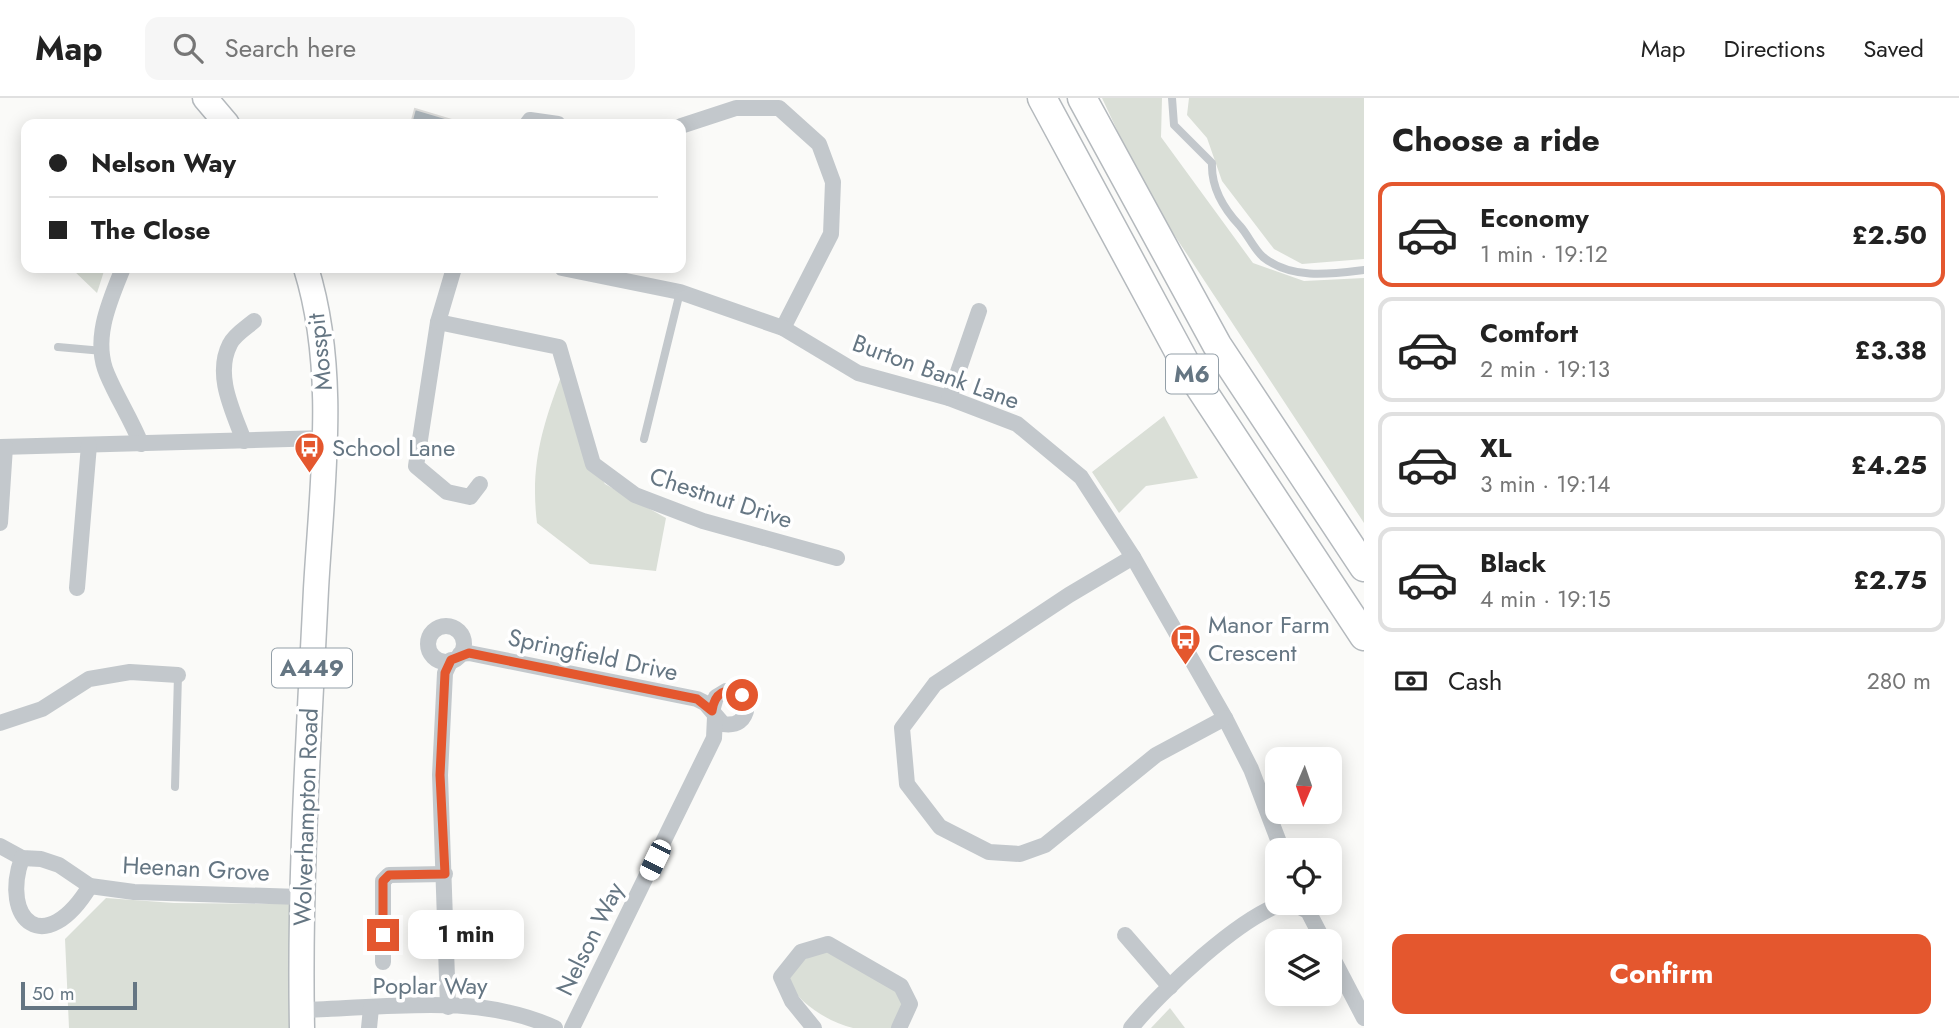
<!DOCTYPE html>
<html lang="en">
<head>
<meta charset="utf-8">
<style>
  :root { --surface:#fff; --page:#f6f6f6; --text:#222; --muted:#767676; --line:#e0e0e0; --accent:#e4572e }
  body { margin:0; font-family:Jost,sans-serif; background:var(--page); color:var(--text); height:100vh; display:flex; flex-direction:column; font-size:26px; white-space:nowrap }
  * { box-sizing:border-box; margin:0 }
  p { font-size:23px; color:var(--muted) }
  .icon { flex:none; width:38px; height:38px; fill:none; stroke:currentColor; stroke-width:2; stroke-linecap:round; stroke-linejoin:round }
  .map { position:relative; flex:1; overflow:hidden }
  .sheet { display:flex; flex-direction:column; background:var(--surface); width:595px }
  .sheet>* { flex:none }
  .banner { position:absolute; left:21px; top:21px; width:665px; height:154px; border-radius:14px; box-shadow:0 4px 18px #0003; display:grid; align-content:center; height:154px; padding:0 28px; background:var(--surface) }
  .needle { width:46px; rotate:182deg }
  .controls { position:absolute; left:1265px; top:649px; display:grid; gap:14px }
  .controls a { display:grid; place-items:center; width:77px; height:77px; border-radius:14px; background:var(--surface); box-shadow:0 4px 18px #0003; font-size:35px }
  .scale { position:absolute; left:21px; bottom:18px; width:116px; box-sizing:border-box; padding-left:7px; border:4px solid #657683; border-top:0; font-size:19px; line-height:24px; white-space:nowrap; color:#657683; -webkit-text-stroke:5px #fff; paint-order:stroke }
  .end { position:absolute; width:32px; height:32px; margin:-16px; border:9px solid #e4572e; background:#fff; box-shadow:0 0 0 4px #fff }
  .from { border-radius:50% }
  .bubble { position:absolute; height:49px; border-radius:14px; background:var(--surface); box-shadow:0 4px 18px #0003; font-size:23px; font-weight:700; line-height:49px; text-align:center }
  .car { position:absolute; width:21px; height:42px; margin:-21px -10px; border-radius:9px; box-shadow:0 0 5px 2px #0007; background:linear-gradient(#fff 24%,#345 0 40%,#fff 0 76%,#345 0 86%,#fff 0) }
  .banner b { display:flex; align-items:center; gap:24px; height:66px; font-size:26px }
  .banner b+b { border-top:2px solid var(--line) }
  .banner i { width:18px; height:18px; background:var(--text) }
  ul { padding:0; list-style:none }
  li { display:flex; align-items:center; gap:21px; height:105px; margin:0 14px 10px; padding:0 14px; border:4px solid var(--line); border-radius:14px }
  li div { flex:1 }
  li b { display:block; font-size:26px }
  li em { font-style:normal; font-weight:700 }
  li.selected { border-color:var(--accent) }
  li>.icon { width:63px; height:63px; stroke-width:1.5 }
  h2 { padding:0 28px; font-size:32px; line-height:84px }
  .pay { display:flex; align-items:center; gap:18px; height:77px; padding:0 28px; font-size:26px }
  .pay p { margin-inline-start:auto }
  .button { display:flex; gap:14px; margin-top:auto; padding:14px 28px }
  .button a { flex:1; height:80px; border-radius:14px; background:var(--accent); color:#fff; font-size:28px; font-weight:700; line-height:80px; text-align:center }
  header { display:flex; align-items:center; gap:42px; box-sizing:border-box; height:98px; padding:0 35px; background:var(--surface); border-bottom:2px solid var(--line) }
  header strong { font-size:33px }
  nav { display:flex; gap:38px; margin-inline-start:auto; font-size:24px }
  .search { width:490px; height:63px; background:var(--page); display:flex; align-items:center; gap:18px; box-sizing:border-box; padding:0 24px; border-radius:14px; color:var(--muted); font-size:26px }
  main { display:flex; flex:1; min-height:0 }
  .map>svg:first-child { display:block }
  .green { fill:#dadfd7 }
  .building { fill:#aab3b9; stroke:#dcdcda; stroke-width:2 }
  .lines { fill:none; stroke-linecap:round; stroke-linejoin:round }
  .trunk-casing { stroke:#b4b9bd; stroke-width:27 }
  .motorway-casing { stroke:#b4b9bd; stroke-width:31 }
  .service { stroke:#c3c8cc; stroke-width:8 }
  .minor { stroke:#c3c8cc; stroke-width:16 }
  .trunk { stroke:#fff; stroke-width:24 }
  .motorway { stroke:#fff; stroke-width:28 }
  .route { stroke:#e4572e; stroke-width:9 }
  .labels { text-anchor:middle; stroke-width:7; stroke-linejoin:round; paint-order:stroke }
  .shield { fill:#fff; stroke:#939fa8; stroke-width:2 }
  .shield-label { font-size:23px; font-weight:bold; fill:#657683 }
  .street-label { font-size:24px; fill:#657683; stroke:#fff }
  .poi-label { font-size:24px; fill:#657683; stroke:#fff; text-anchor:start }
</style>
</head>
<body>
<header>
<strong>Map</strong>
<div class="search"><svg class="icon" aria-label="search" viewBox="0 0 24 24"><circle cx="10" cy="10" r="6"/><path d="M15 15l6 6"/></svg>Search here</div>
<nav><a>Map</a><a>Directions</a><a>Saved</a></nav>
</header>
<main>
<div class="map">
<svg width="1364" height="930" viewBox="0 0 1364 930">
  <rect width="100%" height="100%" fill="#fafaf8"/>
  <g class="green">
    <path d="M1102,0H1162L1161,39L1253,165L1304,183L1364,180V425L1146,94Z"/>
    <path d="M1189,0H1364V161L1302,166L1274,151L1222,83L1207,40L1187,17Z"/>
    <path d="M71,170H105L97,195Z"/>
    <path d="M562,276L593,366L605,386L666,420L656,473L590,466L537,425C530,368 542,329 562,276Z"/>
    <path d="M1164,318L1198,380L1146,388L1119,415L1092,374Z"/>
    <path d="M106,800L174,805L291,806L295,930H69L65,841Z"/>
    <path d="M825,852L901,888L904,908L892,930C880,930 865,930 853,930C828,924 796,904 787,881L803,862Z"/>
    <path d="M1170,910L1185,930H1151Z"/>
  </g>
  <path class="building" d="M415,11L455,23V26H411Z"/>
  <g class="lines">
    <defs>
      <g id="trunk">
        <path d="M205,0L227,26"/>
        <path d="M302,930C299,783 309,637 316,491C322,385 338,273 306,170"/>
      </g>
      <g id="motorway">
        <path d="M1042,0L1190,274L1364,538"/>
        <path d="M1082,0L1217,247L1364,469"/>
      </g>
    </defs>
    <use href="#trunk" class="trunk-casing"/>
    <use href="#motorway" class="motorway-casing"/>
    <g class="service">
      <path d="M1172,0L1174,27L1212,65C1211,90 1224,111 1240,128C1248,137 1254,151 1263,159C1292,182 1331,176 1364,172"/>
      <path d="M58,249L103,253"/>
      <path d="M644,341L680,194"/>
      <path d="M175,689L178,577"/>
    </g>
    <g class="minor">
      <path d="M527,26L530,22L558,26"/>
      <path d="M681,28L736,10H779L819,46L833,84L831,136L783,230"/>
      <path d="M123,170C110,202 92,241 107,276C117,300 131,321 141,346"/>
      <path d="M454,170L438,224L416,368L447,394L470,399L480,386"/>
      <path d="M562,170L680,194L783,230L858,275L949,300L1017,326L1081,379L1133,459L1225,620L1251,671L1282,752"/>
      <path d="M438,224L559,249L593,366L635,397L703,423L837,460"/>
      <path d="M949,300L979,213"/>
      <path d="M244,343C233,313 214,277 230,246C234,237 247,229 254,223"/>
      <path d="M0,349L324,340"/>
      <path d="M0,425L5,349"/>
      <path d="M1133,459L1069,497L935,586L902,630L907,686L940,729L989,754L1020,756L1045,747L1156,657L1225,620"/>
      <path d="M77,490L89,347"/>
      <circle cx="446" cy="546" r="18"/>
      <path d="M460,556L469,555L697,601L705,605L723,626C737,628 745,623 747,608L742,597L726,593L716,599L712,613"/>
      <path d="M0,625L42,611L89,581L130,574L178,577"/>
      <path d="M0,748L22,760L41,761L59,767L90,788L134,794L300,799"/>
      <path d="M22,760C0,822 45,862 90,788"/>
      <path d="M1292,805L1308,813L1324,844"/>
      <path d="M1125,837L1170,889"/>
      <path d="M1330,855L1364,920"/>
      <path d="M383,864V783L389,777L445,776"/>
      <path d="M448,909L440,677L445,575L451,562"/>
      <path d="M302,912C385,910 478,894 555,930"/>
      <path d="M369,930L371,910"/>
      <path d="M572,930L714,640L715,619"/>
      <path d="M814,930L792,903L781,879L801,854L828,846L901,888L910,906L899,930"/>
      <path d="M1131,930C1159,895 1243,815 1286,805"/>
    </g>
    <use href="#trunk" class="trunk"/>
    <use href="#motorway" class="motorway"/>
  </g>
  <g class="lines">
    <path class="route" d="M383,837V783L389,777L445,776L440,677L445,575L451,562L469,555L697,601L712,613C714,596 726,587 742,597"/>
  </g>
  <defs>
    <symbol id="bus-pin" viewBox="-11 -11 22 30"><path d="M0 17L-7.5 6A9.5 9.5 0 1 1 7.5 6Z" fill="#e4572e" stroke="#fff"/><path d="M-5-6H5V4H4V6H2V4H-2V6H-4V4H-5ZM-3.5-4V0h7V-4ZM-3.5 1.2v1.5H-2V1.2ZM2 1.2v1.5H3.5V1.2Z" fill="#fff"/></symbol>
  </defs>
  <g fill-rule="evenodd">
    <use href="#bus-pin" x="292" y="332" width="35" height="47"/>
    <use href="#bus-pin" x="1168" y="524" width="35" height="47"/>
  </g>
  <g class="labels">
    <g class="shield">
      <rect x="1166" y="256.5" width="52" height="39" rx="5"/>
      <rect x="272" y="550.5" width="80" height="39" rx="5"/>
    </g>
    <g class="shield-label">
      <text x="1192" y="284">M6</text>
      <text x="312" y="578">A449</text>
    </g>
    <g class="street-label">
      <text transform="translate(320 254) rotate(-96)" y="8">Mosspit</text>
      <text transform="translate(936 274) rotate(20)" y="8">Burton Bank Lane</text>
      <text transform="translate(721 400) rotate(18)" y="8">Chestnut Drive</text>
      <text transform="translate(593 557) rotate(12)" y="8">Springfield Drive</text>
      <text transform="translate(306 719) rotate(-88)" y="8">Wolverhampton Road</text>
      <text transform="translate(196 771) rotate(3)" y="8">Heenan Grove</text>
      <text transform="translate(590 841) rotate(-64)" y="8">Nelson Way</text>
      <text x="430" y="896">Poplar Way</text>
    </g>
    <g class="poi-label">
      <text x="332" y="358">School Lane</text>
      <text x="1208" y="535">Manor Farm<tspan x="1208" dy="28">Crescent</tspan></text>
    </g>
  </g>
</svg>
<div class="controls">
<a><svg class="needle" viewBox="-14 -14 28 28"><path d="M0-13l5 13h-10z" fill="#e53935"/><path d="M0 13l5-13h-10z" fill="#767676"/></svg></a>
<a><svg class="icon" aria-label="locate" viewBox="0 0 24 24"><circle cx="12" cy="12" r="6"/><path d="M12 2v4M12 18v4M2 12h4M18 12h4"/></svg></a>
<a><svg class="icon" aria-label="layers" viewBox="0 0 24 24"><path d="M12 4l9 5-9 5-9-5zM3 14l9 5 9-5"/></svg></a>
</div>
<div class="scale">50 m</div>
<i class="end from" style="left:742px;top:597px"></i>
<i class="end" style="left:383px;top:837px"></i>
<div class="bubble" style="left:408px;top:812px;width:116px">1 min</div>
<i class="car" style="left:655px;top:762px;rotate:206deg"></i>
<div class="banner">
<b><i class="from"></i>Nelson Way</b>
<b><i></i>The Close</b>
</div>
</div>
<section class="sheet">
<h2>Choose a ride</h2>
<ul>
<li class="selected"><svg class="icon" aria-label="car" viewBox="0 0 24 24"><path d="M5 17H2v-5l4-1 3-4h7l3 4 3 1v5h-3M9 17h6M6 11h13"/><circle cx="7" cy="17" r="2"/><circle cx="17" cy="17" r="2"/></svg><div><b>Economy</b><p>1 min · 19:12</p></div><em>£2.50</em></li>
<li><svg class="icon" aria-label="car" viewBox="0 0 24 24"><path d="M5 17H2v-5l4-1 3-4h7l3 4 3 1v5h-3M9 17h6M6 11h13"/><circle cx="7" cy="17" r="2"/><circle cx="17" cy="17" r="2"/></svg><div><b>Comfort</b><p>2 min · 19:13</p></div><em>£3.38</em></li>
<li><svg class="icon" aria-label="car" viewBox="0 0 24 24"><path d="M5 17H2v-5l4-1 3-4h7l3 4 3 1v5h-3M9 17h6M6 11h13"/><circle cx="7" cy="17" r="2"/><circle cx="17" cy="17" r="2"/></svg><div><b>XL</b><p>3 min · 19:14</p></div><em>£4.25</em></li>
<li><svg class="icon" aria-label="car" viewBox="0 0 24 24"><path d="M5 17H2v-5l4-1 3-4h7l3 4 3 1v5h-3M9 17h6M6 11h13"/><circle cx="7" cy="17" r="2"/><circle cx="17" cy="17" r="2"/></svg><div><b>Black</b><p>4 min · 19:15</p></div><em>£2.75</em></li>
</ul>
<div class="pay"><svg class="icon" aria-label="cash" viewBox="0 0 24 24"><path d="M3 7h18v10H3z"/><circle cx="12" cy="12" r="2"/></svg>Cash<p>280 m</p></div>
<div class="button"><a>Confirm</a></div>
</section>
</main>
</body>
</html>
